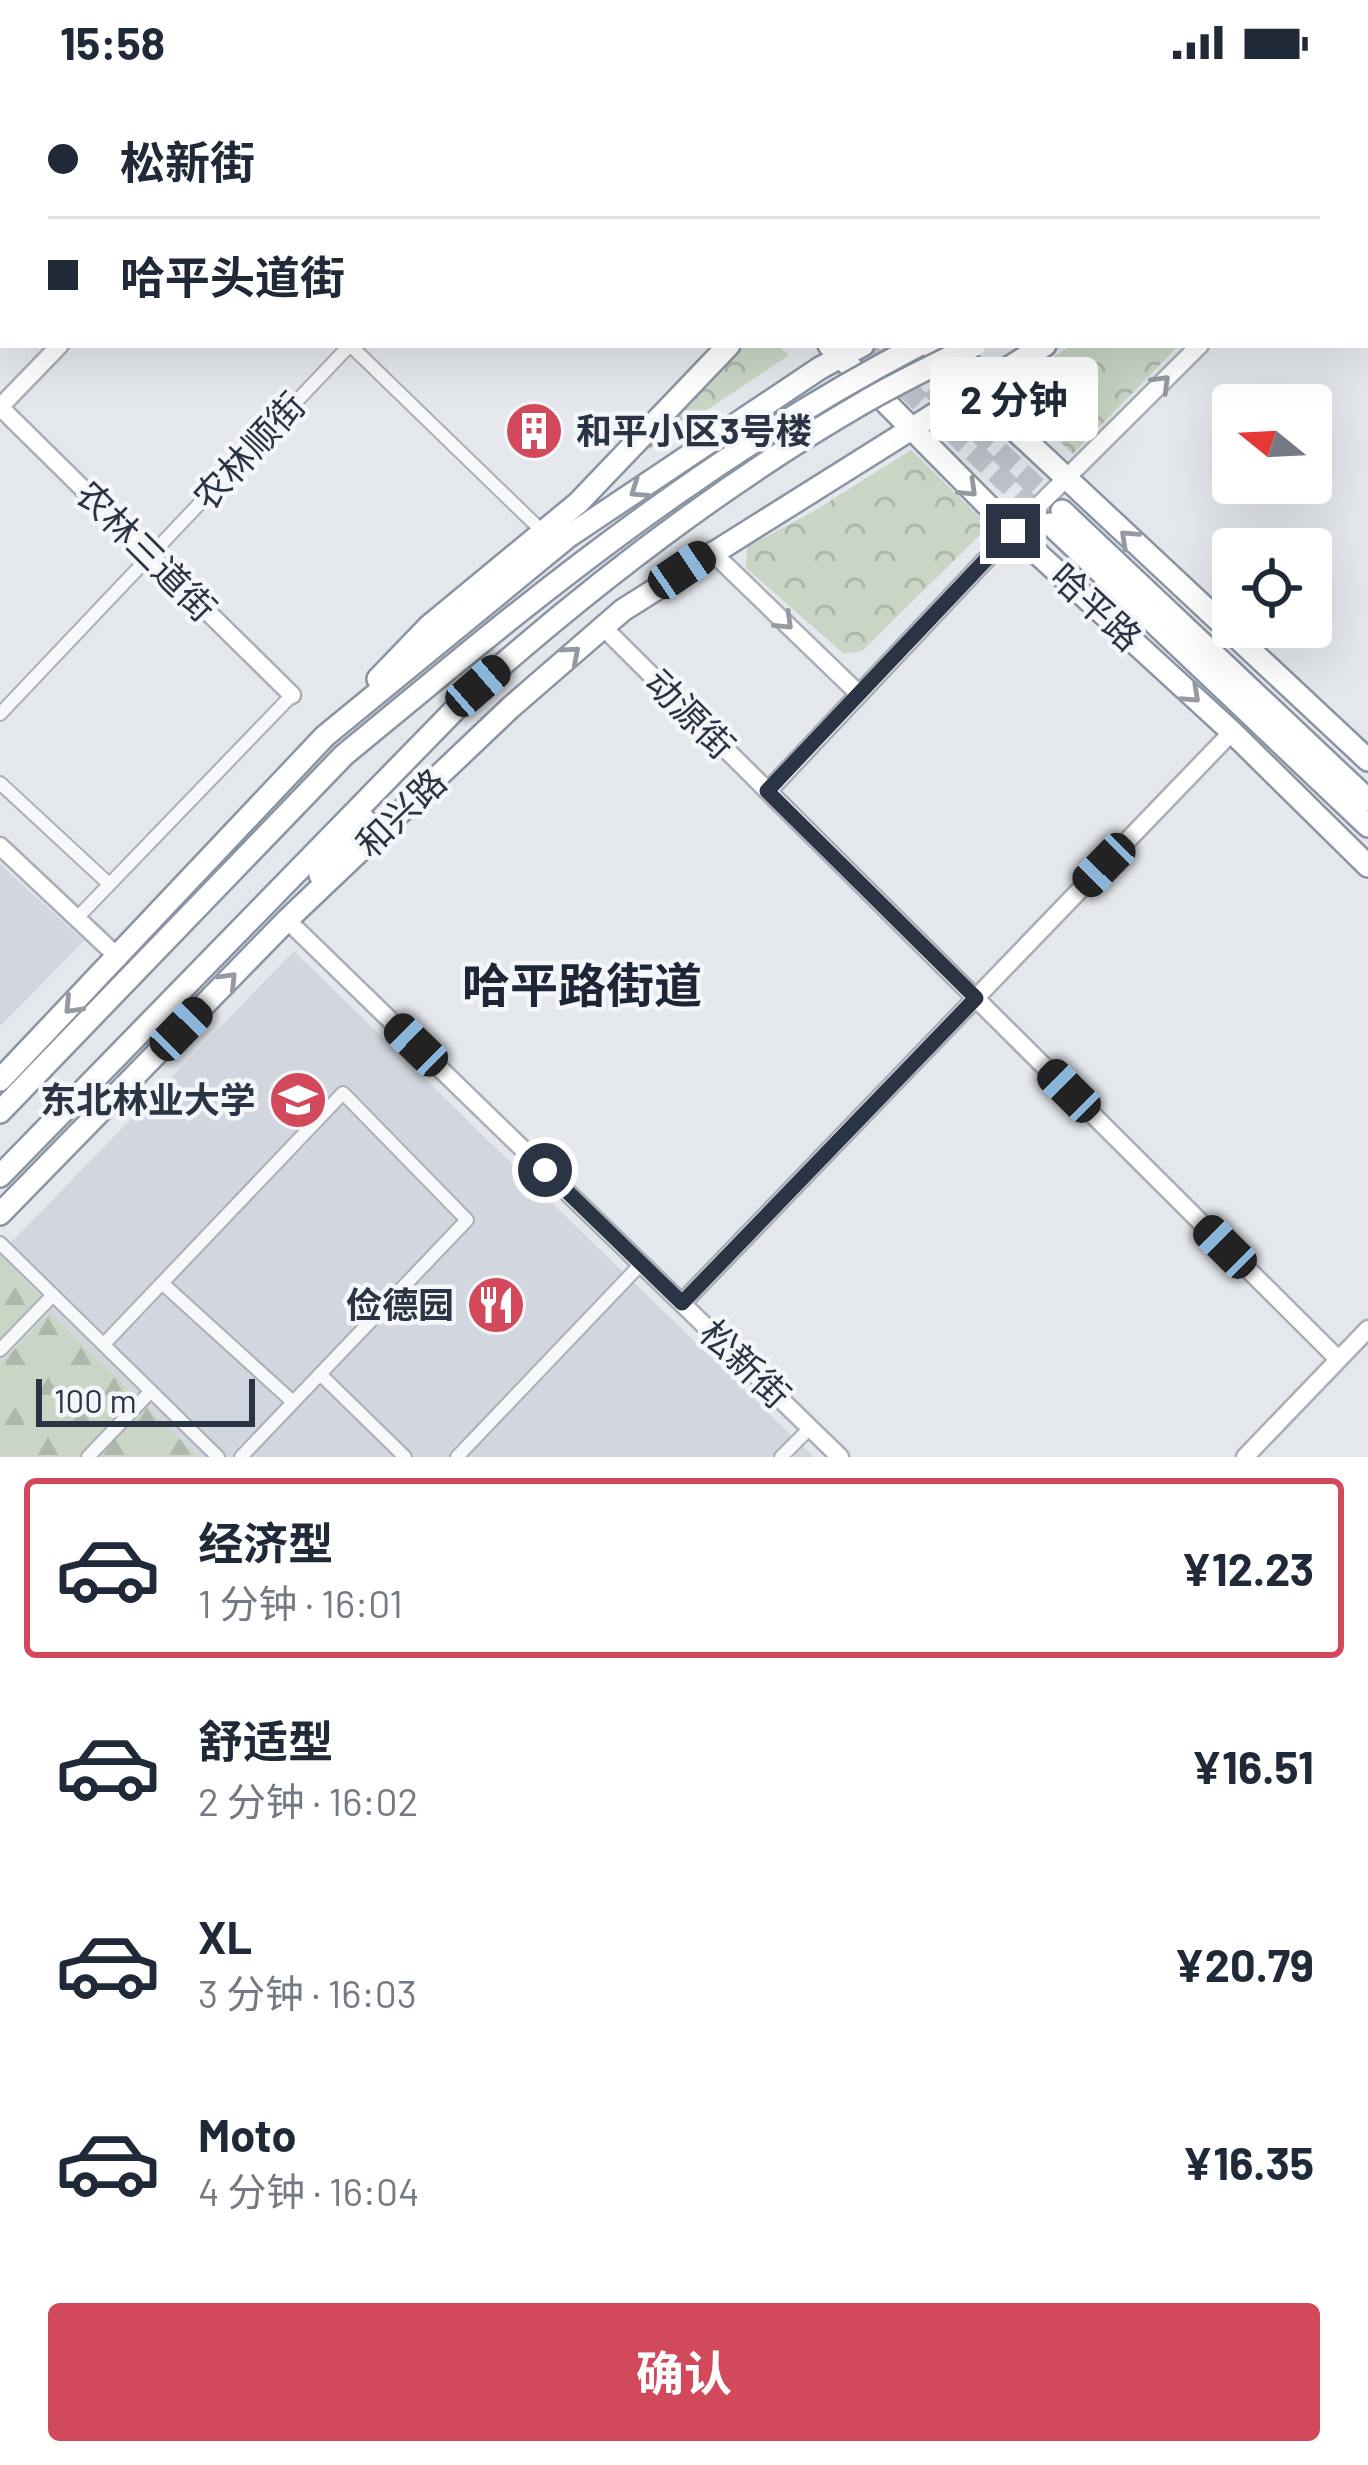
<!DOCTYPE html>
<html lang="zh">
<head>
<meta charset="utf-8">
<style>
  :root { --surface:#fff; --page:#f6f6f7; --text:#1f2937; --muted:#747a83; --line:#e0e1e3; --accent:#d1495b }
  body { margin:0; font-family:Barlow,"Noto Sans SC",sans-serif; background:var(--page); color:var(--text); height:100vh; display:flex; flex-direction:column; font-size:45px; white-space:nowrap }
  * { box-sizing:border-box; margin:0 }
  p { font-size:39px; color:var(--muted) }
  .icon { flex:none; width:66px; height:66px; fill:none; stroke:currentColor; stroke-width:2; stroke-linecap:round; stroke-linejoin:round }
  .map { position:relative; height:1373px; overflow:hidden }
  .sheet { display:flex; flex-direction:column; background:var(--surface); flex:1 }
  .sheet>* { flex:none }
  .guide { position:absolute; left:0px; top:0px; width:1368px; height:264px; box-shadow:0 12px 48px #0002; display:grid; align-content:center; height:264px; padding:0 48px; background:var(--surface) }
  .needle { width:78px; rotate:288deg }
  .buttons { position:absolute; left:1212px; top:300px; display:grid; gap:24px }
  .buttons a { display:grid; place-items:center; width:120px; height:120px; border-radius:12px; background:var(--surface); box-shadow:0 12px 48px #0002; font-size:60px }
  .scale { position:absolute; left:36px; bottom:30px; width:219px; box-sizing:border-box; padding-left:12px; border:6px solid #2b3445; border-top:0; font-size:33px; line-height:42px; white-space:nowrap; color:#2b3445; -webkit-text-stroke:9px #f4f6f9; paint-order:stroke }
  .end { position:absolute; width:54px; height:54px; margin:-27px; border:15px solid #2b3445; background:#fff; box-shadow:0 0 0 6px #fff }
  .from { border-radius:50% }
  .bubble { position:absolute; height:84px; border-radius:12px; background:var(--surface); box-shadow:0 12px 48px #0002; font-size:39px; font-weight:700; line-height:84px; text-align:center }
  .car { position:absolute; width:36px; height:72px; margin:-36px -18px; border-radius:15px; box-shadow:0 0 9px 3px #0007; background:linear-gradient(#222 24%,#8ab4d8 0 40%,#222 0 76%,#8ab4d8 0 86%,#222 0) }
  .guide b { display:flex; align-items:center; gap:42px; height:114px; font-size:45px }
  .guide b+b { border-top:3px solid var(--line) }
  .guide i { width:30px; height:30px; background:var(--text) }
  ul { padding:21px 0 0; list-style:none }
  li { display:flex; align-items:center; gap:36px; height:180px; margin:0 24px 18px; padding:0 24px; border:6px solid transparent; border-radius:12px }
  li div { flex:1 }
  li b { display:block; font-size:45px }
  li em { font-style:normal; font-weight:700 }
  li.current { border-color:var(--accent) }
  li>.icon { width:108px; height:108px; stroke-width:1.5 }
  .cta { display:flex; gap:24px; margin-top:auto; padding:24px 48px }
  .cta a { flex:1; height:138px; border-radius:12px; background:var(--accent); color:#fff; font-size:48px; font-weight:700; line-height:138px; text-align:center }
  .status { display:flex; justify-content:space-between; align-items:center; height:84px; padding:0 60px; background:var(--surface); direction:ltr }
  .status svg { height:33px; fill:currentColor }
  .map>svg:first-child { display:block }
  .built { fill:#d2d6de }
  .forest { fill:url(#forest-firs) }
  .park { fill:url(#park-crowns) }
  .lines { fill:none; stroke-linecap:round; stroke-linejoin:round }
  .highway-tunnel { stroke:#bfc3cb; stroke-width:21; stroke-dasharray:21 10; stroke-linecap:butt }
  .street-casing { stroke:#a9aeb7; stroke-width:16 }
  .secondary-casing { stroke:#a9aeb7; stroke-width:21 }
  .primary-casing { stroke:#a3abb8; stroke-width:22 }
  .highway-casing { stroke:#8b94a3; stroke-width:26 }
  .street { stroke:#f7f8fa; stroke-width:12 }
  .secondary { stroke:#fff; stroke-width:16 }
  .primary { stroke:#fff; stroke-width:18 }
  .highway { stroke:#fff; stroke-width:21 }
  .highway-bridge-casing { stroke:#8b94a3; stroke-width:26; stroke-linecap:butt }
  .highway-bridge { stroke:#fff; stroke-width:21 }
  .oneway { stroke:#959aa2 }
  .route { stroke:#2b3445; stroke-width:15 }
  .labels { text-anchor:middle; stroke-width:9; stroke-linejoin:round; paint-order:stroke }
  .poi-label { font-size:36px; font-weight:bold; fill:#2b3445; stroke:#f4f6f9; text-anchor:end }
  .street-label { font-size:36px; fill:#2b3445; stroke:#f4f6f9 }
  .district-label { font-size:48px; font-weight:bold; fill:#1d2536; stroke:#f4f6f9 }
</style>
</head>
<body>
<div class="status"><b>15:58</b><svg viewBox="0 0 49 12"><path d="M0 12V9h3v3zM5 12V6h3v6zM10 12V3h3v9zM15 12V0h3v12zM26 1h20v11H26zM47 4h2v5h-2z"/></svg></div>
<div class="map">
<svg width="1368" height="1373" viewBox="0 0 1368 1373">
  <defs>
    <pattern id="forest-firs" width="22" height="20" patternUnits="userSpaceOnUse" patternTransform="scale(3)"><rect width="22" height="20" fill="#c9d6c5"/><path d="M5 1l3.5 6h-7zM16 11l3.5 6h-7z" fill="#adb8ab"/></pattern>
    <pattern id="park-crowns" width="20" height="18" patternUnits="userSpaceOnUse" patternTransform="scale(3)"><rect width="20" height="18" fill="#c9d6c5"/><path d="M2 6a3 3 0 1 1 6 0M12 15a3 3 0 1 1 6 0" fill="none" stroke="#adb8ab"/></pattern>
  </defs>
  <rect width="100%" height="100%" fill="#e4e7ec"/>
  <g class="built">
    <path d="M0,780L84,857L0,942Z"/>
    <path d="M294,867L628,1193L814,1373H0V1170Z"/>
  </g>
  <g class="forest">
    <path d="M0,1171L42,1214L0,1258Z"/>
    <path d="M50,1229L198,1373H0V1280Z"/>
  </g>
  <g class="park">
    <path d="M730,261H776L789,271L600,398Z"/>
    <path d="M1072,261H1179L1073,370L1023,323L1014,299Z"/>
    <path d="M911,366L989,442L862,567L844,570L746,484L747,463L814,427Z"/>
  </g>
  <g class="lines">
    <g class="highway-tunnel">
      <path d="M860,261L1047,437"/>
      <path d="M886,261L1061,426"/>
    </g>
    <defs>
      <g id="street">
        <path d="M773,3L776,0"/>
        <path d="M0,630L350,261L543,448"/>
        <path d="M0,699L109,800"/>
        <path d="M77,834L292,611"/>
        <path d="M0,1159L218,1373"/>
        <path d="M162,1199L293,1318"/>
        <path d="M104,1260L343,1009L467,1136L241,1373"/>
        <path d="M0,1266L53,1211"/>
        <path d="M320,1290L405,1373"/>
        <path d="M88,1373L151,1307"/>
        <path d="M457,1373L641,1180"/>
        <path d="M781,1373L810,1344"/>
      </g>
      <g id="secondary">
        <path d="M1179,0L1182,3"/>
        <path d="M311,3L314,0"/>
        <path d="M980,3L983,0"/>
        <path d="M1365,97L1368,94"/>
        <path d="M0,323L292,611"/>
        <path d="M0,323L60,261"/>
        <path d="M711,467L859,610"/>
        <path d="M603,543L1338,1275"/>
        <path d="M768,707L1013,447L1200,261"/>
        <path d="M0,762L119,874"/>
        <path d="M287,836L840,1373"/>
        <path d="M682,1219L1232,648"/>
        <path d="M1245,1373L1368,1245"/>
      </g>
      <g id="primary">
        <path d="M561,0L564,3"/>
        <path d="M596,0L599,3"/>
        <path d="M624,0L627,3"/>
        <path d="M653,0L656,3"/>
      </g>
      <g id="highway">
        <path d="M1309,3L1312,0"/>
        <path d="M1351,3L1354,0"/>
        <path d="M1365,23L1368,21"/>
        <path d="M1365,53L1368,51"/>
        <path d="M829,261L1013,447L1232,648L1368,782"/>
        <path d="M924,261L1368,676"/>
        <path d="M1062,427L1368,716"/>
        <path d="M1050,440L1368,742"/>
        <path d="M378,595L429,542L578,419L729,261"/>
        <path d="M320,791L364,735"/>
        <path d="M0,996L325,652L569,452L820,284L863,261"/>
        <path d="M0,1028L344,671L452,582"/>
        <path d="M0,1092L478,602"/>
        <path d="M0,1130L287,836L510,624L623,526L1045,261"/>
      </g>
    </defs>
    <use href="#street" class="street-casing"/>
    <use href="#secondary" class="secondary-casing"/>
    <use href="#primary" class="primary-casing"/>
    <use href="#highway" class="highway-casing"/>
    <use href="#street" class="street"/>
    <use href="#secondary" class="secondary"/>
    <use href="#primary" class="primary"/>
    <use href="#highway" class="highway"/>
    <defs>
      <g id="highway-bridge">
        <path d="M452,582C599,461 750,349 919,261"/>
        <path d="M478,602C597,497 723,400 861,320C898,298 937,280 975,261"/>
      </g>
    </defs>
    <use href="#highway-bridge" class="highway-bridge-casing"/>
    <use href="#highway-bridge" class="highway-bridge"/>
  </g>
  <defs><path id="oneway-chevron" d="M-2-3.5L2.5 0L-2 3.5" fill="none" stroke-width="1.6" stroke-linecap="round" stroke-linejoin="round" transform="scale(3)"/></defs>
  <g class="oneway">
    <use href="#oneway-chevron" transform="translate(1162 299) rotate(-45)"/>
    <use href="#oneway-chevron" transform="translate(969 405) rotate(44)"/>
    <use href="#oneway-chevron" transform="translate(638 406) rotate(146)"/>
    <use href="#oneway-chevron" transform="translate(1128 454) rotate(-137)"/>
    <use href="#oneway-chevron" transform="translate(785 538) rotate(44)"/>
    <use href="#oneway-chevron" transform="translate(572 570) rotate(-41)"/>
    <use href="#oneway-chevron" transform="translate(1192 611) rotate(43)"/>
    <use href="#oneway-chevron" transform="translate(229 896) rotate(-46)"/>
    <use href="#oneway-chevron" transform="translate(72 922) rotate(134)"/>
  </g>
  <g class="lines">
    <path class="route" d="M545,1086L682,1219L976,914L767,707L1013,447"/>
  </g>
  <defs>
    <symbol id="building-disc" viewBox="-11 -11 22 22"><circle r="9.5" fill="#d1495b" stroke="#f4f6f9"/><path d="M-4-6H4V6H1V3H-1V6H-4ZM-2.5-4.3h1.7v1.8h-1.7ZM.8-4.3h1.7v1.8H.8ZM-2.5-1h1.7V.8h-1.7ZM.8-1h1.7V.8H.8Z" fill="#fff"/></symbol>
    <symbol id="university-disc" viewBox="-11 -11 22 22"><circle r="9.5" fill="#d1495b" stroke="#f4f6f9"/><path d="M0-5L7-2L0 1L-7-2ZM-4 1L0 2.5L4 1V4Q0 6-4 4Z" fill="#fff"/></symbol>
    <symbol id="restaurant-disc" viewBox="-11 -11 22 22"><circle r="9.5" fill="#d1495b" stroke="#f4f6f9"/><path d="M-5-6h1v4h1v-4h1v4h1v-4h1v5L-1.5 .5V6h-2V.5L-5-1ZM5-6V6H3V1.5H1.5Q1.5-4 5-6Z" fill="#fff"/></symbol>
  </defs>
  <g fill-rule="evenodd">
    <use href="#building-disc" x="501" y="314" width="66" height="66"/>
    <use href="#university-disc" x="265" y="983" width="66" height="66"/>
    <use href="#restaurant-disc" x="463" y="1188" width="66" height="66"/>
  </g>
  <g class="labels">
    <g class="poi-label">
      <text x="576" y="360" text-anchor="start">和平小区3号楼</text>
      <text x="256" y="1029">东北林业大学</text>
      <text x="454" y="1234">俭德园</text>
    </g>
    <g class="street-label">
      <text transform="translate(249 367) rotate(-47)" y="13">农林顺街</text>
      <text transform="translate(146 467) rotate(45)" y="13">农林三道街</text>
      <text transform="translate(1096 523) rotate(43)" y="13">哈平路</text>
      <text transform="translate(690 630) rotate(45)" y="13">动源街</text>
      <text transform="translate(401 729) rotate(-44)" y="13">和兴路</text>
      <text transform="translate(745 1280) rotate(44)" y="13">松新街</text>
    </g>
    <g class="district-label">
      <text x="582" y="919">哈平路街道</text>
    </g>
  </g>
</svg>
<div class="buttons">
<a><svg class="needle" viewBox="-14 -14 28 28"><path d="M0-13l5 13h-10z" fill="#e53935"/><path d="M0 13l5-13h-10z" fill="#747a83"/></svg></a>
<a><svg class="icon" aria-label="locate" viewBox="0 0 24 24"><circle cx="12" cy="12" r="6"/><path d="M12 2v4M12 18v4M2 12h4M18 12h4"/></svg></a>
</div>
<div class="scale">100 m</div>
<i class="end from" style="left:545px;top:1086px"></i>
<i class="end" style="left:1013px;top:447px"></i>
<div class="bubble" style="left:930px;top:273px;width:168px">2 分钟</div>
<i class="car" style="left:682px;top:486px;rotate:56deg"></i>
<i class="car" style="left:478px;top:602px;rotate:49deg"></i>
<i class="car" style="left:1104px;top:781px;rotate:224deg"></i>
<i class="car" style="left:181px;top:945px;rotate:44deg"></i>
<i class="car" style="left:416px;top:961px;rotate:314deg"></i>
<i class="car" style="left:1069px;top:1007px;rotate:315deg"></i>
<i class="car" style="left:1225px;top:1163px;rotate:315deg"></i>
<div class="guide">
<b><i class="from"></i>松新街</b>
<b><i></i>哈平头道街</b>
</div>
</div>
<section class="sheet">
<ul>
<li class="current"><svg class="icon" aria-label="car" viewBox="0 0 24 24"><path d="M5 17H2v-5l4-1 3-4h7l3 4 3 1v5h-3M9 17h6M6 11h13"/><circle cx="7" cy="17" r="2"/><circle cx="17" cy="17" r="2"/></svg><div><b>经济型</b><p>1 分钟 · 16:01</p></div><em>¥12.23</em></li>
<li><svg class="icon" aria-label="car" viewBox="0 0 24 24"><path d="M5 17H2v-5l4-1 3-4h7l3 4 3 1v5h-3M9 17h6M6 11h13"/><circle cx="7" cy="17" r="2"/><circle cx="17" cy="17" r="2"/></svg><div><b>舒适型</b><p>2 分钟 · 16:02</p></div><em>¥16.51</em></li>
<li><svg class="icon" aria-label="car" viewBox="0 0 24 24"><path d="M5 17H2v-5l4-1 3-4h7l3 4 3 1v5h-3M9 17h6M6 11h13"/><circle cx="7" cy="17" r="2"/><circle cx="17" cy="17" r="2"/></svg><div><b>XL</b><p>3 分钟 · 16:03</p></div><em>¥20.79</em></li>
<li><svg class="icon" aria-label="car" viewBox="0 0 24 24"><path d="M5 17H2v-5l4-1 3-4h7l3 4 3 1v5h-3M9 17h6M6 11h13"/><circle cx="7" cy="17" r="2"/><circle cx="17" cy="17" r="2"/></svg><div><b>Moto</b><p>4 分钟 · 16:04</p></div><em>¥16.35</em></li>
</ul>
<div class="cta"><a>确认</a></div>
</section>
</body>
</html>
